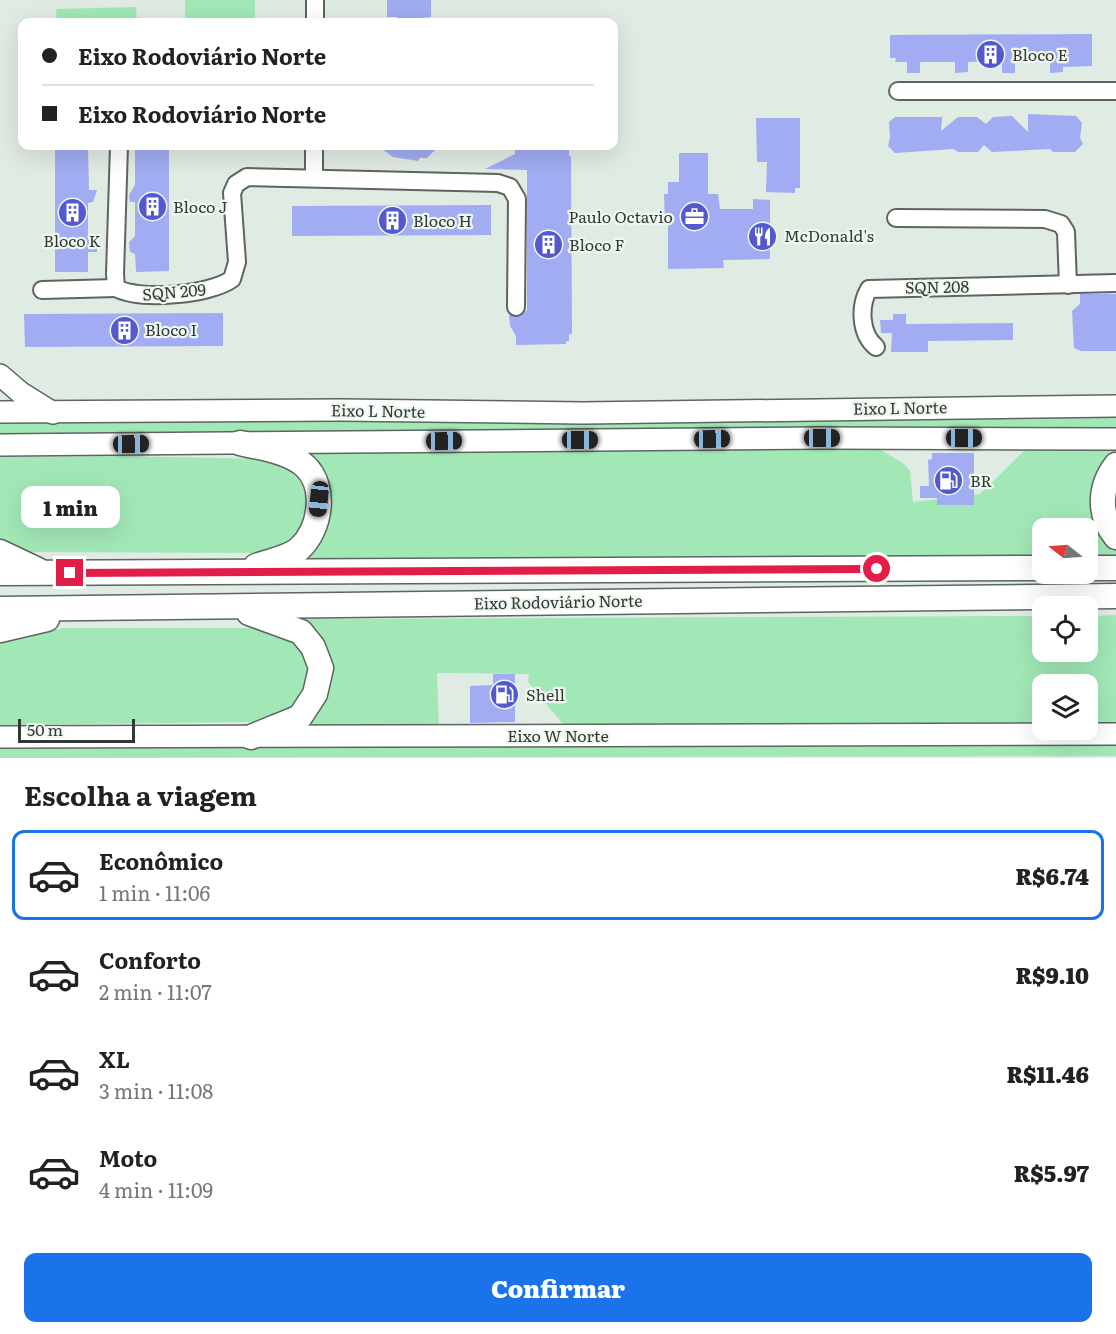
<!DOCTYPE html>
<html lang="pt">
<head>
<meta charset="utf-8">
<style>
  :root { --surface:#fff; --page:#f6f6f6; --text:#222; --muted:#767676; --line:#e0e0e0; --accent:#1a73e8 }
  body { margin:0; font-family:Literata,serif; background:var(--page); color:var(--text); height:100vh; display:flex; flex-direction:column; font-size:22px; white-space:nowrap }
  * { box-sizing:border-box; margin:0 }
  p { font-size:20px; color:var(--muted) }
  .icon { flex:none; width:33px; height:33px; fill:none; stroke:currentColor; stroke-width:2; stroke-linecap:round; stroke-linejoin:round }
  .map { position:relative; height:758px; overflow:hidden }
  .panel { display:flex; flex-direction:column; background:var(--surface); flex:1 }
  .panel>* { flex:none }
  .top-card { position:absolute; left:18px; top:18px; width:600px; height:132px; border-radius:12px; box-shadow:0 6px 24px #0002; display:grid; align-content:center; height:132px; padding:0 24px; background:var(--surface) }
  .needle { width:39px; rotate:287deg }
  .controls { position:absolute; left:1032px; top:518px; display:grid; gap:12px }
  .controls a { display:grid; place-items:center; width:66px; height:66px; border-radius:12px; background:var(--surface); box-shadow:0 6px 24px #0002; font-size:30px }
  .scale { position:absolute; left:18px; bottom:15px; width:117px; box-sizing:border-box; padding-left:6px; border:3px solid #343835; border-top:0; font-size:16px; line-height:21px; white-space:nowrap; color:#343835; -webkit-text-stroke:4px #eef8f0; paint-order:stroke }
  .end { position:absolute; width:27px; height:27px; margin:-14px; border:8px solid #e11d48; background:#fff; box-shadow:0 0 0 3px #fff }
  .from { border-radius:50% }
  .bubble { position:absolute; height:42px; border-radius:12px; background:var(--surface); box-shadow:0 6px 24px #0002; font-size:20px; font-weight:800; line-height:42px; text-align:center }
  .car { position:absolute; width:18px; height:36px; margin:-18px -9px; border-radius:8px; box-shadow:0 0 4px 2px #0007; background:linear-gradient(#222 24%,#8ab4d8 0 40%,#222 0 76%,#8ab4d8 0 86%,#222 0) }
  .top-card b { display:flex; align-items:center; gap:21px; height:57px; font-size:22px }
  .top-card b+b { border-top:2px solid var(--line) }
  .top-card i { width:15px; height:15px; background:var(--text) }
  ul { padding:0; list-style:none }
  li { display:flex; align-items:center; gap:18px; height:90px; margin:0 12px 9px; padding:0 12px; border:3px solid transparent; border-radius:12px }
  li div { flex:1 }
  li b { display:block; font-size:22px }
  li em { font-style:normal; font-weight:800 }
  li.selected { border-color:var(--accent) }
  li>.icon { width:54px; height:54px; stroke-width:1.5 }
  h2 { padding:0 24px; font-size:27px; line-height:72px }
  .button { display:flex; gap:12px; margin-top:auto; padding:12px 24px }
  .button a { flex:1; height:69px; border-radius:12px; background:var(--accent); color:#fff; font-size:24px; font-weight:800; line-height:69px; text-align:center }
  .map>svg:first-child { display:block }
  .green { fill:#a2e8b7 }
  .building { fill:#a1acf2 }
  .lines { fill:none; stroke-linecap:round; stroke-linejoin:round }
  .minor-casing { stroke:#5d655f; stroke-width:20 }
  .major-casing { stroke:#5d655f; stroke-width:24 }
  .highway-casing { stroke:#5d655f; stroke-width:27 }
  .minor { stroke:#fff; stroke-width:16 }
  .major { stroke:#fff; stroke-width:21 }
  .highway { stroke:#fff; stroke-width:24 }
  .route { stroke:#e11d48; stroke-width:8 }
  .labels { text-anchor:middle; stroke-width:4.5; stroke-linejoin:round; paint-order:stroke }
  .poi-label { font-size:16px; fill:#343835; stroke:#eef8f0; text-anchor:start }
  .street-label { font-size:16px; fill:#343835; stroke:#eef8f0 }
</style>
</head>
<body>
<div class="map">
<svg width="1116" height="758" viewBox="0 0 1116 758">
  <rect width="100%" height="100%" fill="#e0ebe3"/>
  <g class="green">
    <rect x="185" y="0" width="70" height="22"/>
    <path d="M136,7L137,22H57L56,9Z"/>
    <path d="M1116,417V429L0,434V422Z"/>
    <path d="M875,446L904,464L910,471L913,502L980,494L1028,447L1116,446L1110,546L1116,550V556H1088V528H1042V557L295,561L324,521L293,450Z"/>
    <path d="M117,456L269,459C306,470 324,515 291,543C284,548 269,550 260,553L18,552L0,545V457Z"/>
    <path d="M1116,615V726L1088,727V684H1042V727L568,730L528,682L529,674L437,673L439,730L293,731L324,696L292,619L1042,616V651H1088V616Z"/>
    <path d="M63,628H257L298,643C308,663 316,687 297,705C290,713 272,717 263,722L0,725V639Z"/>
    <path d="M1116,744V756L0,758V749Z"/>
  </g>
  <g class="building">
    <path d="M387,0H431V17L421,18L422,22H397V17H387Z"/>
    <path d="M1092,34V66L1063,67V72L1050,73V61H1015V73H1002V61L968,62V72L955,73V62H920V73H907V62H895L896,58H890V35Z"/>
    <path d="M1028,114L1076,116L1082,123L1080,138L1083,144L1075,152H1053L1050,149L992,152L984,145L978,152H958L954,149L895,153L888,146L890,138L889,122L895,117H942L941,131L958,117H977L986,124L993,117L1012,116L1028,132Z"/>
    <path d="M756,118H800V188H795V193L766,192L767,162H757Z"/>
    <path d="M55,146H88L89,190H97L93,202L88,203V240L97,241V252H88V272H55Z"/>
    <path d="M135,146H169V271L136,272L135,254L130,252L129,242L135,236V202H130L129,195L135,185Z"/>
    <path d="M378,146H439L427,158H420L418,161L393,157Z"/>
    <path d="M515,146H565L569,148V156H571L572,334H569V341H566V344L516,345V336L510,326L509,315L521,316L527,310V170L485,169L515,154Z"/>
    <path d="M679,153H708V194H718L720,209H753V199L770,200V259L723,260L724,268L668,269V222H665L664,194H668V182H679Z"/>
    <path d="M491,205V235L292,236V206Z"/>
    <path d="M1080,294H1116V351H1081L1074,348L1072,311L1080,304Z"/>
    <path d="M223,313V346L25,347L24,314Z"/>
    <path d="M893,314H906V324L1013,323V340L928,341V352H891L892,333H881L880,320H893Z"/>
    <path d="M932,453H974V505H937V498H920V486H929L928,460L932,459Z"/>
    <path d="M493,674H515V722L470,723V686L493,685Z"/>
  </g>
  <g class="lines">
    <defs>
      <g id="minor">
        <path d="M315,22V0"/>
        <path d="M898,91H1116"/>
        <path d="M119,146L115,274L116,288C140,301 210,295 232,279L237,262L232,193L236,184L247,177L498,183L510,187L517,199L516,307"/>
        <path d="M314,178V146"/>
        <path d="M896,218L1045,219L1061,224L1066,232L1068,285"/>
        <path d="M42,290L116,288"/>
        <path d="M876,347C860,334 859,306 869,289L1116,283"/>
      </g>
      <g id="major">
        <path d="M0,375L21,393L53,413"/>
        <path d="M0,412L341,410L583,413L1116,406"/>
        <path d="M0,445L822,438L1116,439"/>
        <path d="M0,737L1116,734"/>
      </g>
      <g id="highway">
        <path d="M240,443C261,448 288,451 305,466C327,487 321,529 299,549C289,558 269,561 256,566"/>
        <path d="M1116,465C1099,487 1098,515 1116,537"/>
        <path d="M0,552L38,570"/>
        <path d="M1088,568H1116"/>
        <path d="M0,573L1042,568"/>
        <path d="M0,609L1116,596"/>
        <path d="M249,613L301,632L313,647L321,668L315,694L300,717L251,737"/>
        <path d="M0,630L47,619"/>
      </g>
    </defs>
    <use href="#minor" class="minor-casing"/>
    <use href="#major" class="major-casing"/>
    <use href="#highway" class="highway-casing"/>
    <use href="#minor" class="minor"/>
    <use href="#major" class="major"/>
    <use href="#highway" class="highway"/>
  </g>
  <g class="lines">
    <path class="route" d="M70,573L877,569"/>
  </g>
  <defs>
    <symbol id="building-disc" viewBox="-11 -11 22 22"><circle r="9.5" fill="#5559d0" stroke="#eef8f0"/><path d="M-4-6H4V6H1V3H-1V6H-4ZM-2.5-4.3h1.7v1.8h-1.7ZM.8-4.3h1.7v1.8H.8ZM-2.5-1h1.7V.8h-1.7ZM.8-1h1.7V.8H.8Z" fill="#fff"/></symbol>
    <symbol id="office-disc" viewBox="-11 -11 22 22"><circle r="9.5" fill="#5559d0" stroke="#eef8f0"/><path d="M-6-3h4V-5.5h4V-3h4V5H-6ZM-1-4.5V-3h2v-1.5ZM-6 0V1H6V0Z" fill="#fff"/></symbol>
    <symbol id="restaurant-disc" viewBox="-11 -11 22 22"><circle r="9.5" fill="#5559d0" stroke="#eef8f0"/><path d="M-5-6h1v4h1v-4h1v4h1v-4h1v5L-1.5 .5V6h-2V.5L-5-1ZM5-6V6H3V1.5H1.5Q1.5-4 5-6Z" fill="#fff"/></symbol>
    <symbol id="fuel-disc" viewBox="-11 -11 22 22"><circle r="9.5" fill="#5559d0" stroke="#eef8f0"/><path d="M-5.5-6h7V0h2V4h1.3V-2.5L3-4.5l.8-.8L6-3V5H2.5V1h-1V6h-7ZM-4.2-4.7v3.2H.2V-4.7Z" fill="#fff"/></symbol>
  </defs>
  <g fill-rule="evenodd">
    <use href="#building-disc" x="974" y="38" width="33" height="33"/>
    <use href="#building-disc" x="136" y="190" width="33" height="33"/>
    <use href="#building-disc" x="56" y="196" width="33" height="33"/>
    <use href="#office-disc" x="678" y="200" width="33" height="33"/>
    <use href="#building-disc" x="376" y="204" width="33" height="33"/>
    <use href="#restaurant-disc" x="746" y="220" width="33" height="33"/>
    <use href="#building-disc" x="532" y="228" width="33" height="33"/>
    <use href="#building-disc" x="108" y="314" width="33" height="33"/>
    <use href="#fuel-disc" x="932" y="464" width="33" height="33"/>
    <use href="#fuel-disc" x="488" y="678" width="33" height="33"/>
  </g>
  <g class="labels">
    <g class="poi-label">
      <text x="1012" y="61">Bloco E</text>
      <text x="173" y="213">Bloco J</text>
      <text x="673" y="223" text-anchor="end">Paulo Octavio</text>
      <text x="413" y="227">Bloco H</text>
      <text x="784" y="242">McDonald's</text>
      <text x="72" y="247" text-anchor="middle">Bloco K</text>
      <text x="569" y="251">Bloco F</text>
      <text x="145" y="336">Bloco I</text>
      <text x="970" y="487">BR</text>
      <text x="526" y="701">Shell</text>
    </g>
    <g class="street-label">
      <text transform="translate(937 287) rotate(-1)" y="6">SQN 208</text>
      <text transform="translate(174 292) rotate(-5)" y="6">SQN 209</text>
      <text transform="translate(900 408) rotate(-1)" y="6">Eixo L Norte</text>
      <text transform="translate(378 411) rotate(1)" y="6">Eixo L Norte</text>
      <text transform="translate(558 602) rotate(-1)" y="6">Eixo Rodoviário Norte</text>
      <text x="558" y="742">Eixo W Norte</text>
    </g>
  </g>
</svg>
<div class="controls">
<a><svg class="needle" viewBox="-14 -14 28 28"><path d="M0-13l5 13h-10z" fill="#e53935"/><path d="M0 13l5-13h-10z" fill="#767676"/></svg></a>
<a><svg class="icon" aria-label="locate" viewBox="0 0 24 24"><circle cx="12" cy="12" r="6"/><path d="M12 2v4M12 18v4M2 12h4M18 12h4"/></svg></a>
<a><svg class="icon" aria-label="layers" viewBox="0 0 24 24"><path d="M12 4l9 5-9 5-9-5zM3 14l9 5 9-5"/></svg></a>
</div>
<div class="scale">50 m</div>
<i class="end from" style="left:877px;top:569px"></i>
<i class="end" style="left:70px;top:573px"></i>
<div class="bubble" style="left:21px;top:486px;width:99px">1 min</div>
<i class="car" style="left:822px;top:438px;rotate:90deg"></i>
<i class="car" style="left:964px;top:438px;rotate:90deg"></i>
<i class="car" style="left:712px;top:439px;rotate:89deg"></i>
<i class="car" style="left:580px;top:440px;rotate:90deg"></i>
<i class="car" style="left:444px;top:441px;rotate:89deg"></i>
<i class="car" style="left:131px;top:444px;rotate:89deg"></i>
<i class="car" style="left:319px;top:499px;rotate:186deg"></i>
<div class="top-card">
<b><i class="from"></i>Eixo Rodoviário Norte</b>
<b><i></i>Eixo Rodoviário Norte</b>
</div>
</div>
<section class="panel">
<h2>Escolha a viagem</h2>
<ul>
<li class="selected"><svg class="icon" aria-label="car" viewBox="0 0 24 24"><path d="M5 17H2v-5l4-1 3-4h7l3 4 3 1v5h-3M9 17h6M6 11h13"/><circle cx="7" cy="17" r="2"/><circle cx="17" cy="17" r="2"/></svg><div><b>Econômico</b><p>1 min · 11:06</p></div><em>R$6.74</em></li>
<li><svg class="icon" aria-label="car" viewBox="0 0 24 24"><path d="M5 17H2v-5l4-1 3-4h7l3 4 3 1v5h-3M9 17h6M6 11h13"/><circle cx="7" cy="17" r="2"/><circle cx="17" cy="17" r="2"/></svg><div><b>Conforto</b><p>2 min · 11:07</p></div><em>R$9.10</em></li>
<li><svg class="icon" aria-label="car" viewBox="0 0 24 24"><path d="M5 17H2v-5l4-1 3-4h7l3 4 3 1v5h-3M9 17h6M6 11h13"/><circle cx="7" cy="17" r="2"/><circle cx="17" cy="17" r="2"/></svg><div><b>XL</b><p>3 min · 11:08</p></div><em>R$11.46</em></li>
<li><svg class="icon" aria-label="car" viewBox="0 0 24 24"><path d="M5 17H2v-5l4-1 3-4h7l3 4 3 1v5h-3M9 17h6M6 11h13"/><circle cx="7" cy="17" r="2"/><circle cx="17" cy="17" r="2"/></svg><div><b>Moto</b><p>4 min · 11:09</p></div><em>R$5.97</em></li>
</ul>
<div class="button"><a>Confirmar</a></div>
</section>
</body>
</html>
